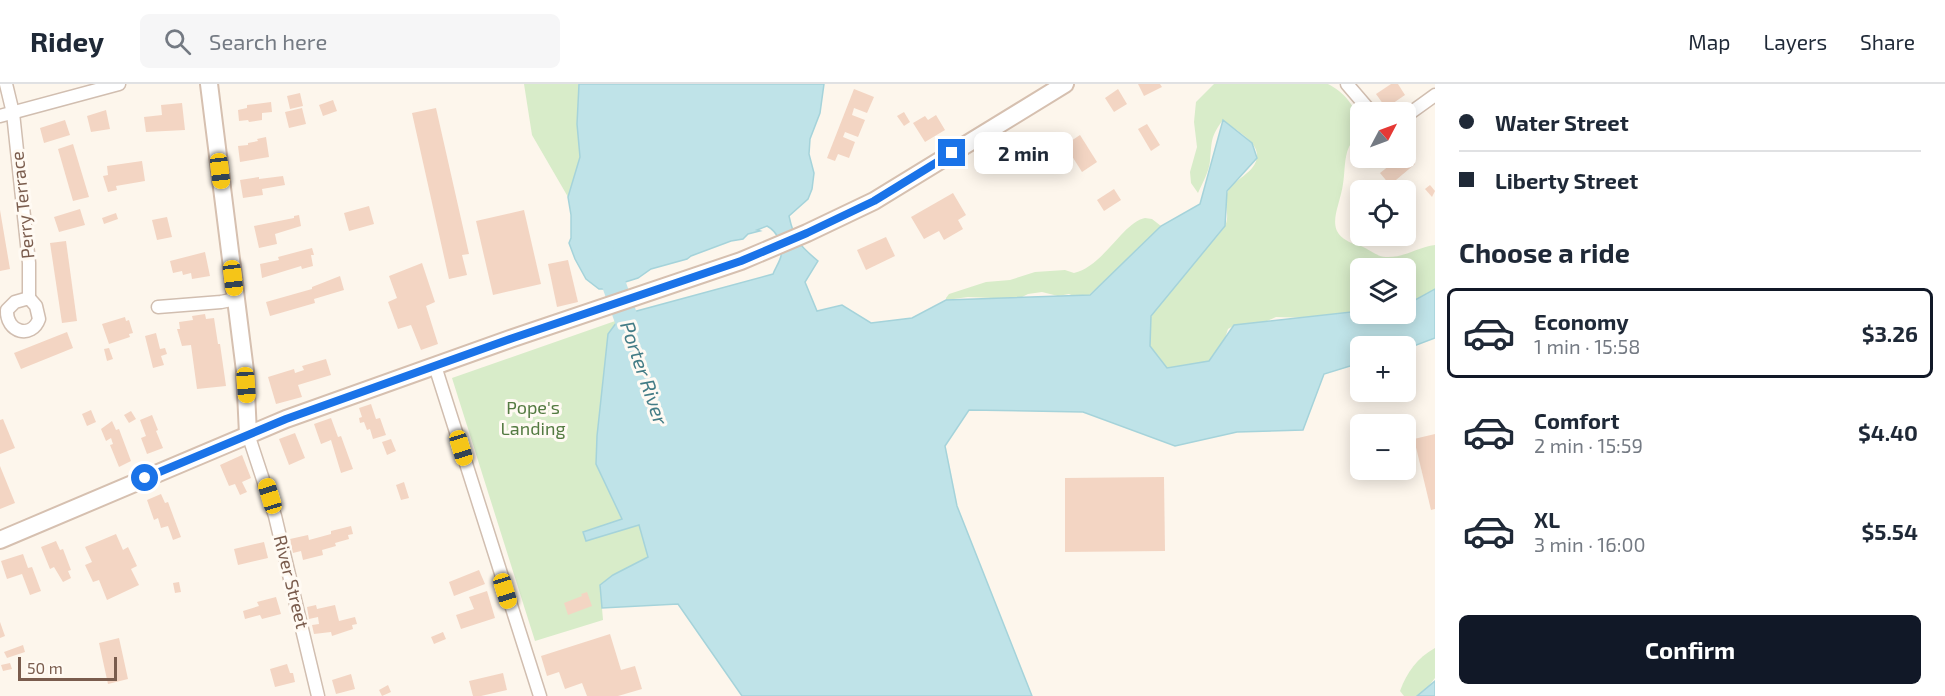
<!DOCTYPE html>
<html lang="en">
<head>
<meta charset="utf-8">
<style>
  :root { --surface:#fff; --page:#f6f6f7; --text:#1f2937; --muted:#747a83; --line:#e0e1e3; --accent:#111827 }
  body { margin:0; font-family:"Exo 2",sans-serif; background:var(--page); color:var(--text); height:100vh; display:flex; flex-direction:column; font-size:22px; white-space:nowrap }
  * { box-sizing:border-box; margin:0 }
  p { font-size:20px; color:var(--muted) }
  .icon { flex:none; width:33px; height:33px; fill:none; stroke:currentColor; stroke-width:2; stroke-linecap:round; stroke-linejoin:round }
  .map { position:relative; flex:1; overflow:hidden }
  .side { display:flex; flex-direction:column; background:var(--surface); width:510px }
  .side>* { flex:none }
  .hud { display:grid; align-content:center; height:132px; padding:0 24px; background:var(--surface) }
  .needle { width:39px; rotate:49deg }
  .tools { position:absolute; left:1350px; top:18px; display:grid; gap:12px }
  .tools a { display:grid; place-items:center; width:66px; height:66px; border-radius:9px; background:var(--surface); box-shadow:0 3px 15px #0003; font-size:30px }
  .scale { position:absolute; left:18px; bottom:15px; width:99px; box-sizing:border-box; padding-left:6px; border:3px solid #7a5c4d; border-top:0; font-size:16px; line-height:21px; white-space:nowrap; color:#7a5c4d; -webkit-text-stroke:4px #fffaf3; paint-order:stroke }
  .end { position:absolute; width:27px; height:27px; margin:-14px; border:8px solid #1a73e8; background:#fff; box-shadow:0 0 0 3px #fff }
  .from { border-radius:50% }
  .bubble { position:absolute; height:42px; border-radius:9px; background:var(--surface); box-shadow:0 3px 15px #0003; font-size:20px; font-weight:700; line-height:42px; text-align:center }
  .car { position:absolute; width:18px; height:36px; margin:-18px -9px; border-radius:8px; box-shadow:0 0 4px 2px #0007; background:linear-gradient(#f5c518 24%,#345 0 40%,#f5c518 0 76%,#345 0 86%,#f5c518 0) }
  .hud b { display:flex; align-items:center; gap:21px; height:57px; font-size:22px }
  .hud b+b { border-top:2px solid var(--line) }
  .hud i { width:15px; height:15px; background:var(--text) }
  ul { padding:0; list-style:none }
  li { display:flex; align-items:center; gap:18px; height:90px; margin:0 12px 9px; padding:0 12px; border:3px solid transparent; border-radius:9px }
  li div { flex:1 }
  li b { display:block; font-size:22px }
  li em { font-style:normal; font-weight:700 }
  li.on { border-color:var(--accent) }
  li>.icon { width:54px; height:54px; stroke-width:1.5 }
  h2 { padding:0 24px; font-size:27px; line-height:72px }
  .action { display:flex; gap:12px; margin-top:auto; padding:12px 24px }
  .action a { flex:1; height:69px; border-radius:9px; background:var(--accent); color:#fff; font-size:24px; font-weight:700; line-height:69px; text-align:center }
  header { display:flex; align-items:center; gap:36px; box-sizing:border-box; height:84px; padding:0 30px; background:var(--surface); border-bottom:2px solid var(--line) }
  header strong { font-size:28px }
  nav { display:flex; gap:33px; margin-inline-start:auto; font-size:21px }
  .search { width:420px; height:54px; background:var(--page); display:flex; align-items:center; gap:15px; box-sizing:border-box; padding:0 21px; border-radius:9px; color:var(--muted); font-size:22px }
  main { display:flex; flex:1; min-height:0 }
  .map>svg:first-child { display:block }
  .green { fill:#d8ecc9 }
  .water { fill:#bfe3e8; stroke:#a5d3da; stroke-width:1.5 }
  .lines { fill:none; stroke-linecap:round; stroke-linejoin:round }
  .river { stroke:#bfe3e8; stroke-width:24 }
  .building { fill:#f3d5c3 }
  .street-casing { stroke:#d1beb0; stroke-width:15 }
  .secondary-casing { stroke:#d6c0b0; stroke-width:20 }
  .street { stroke:#fff; stroke-width:12 }
  .secondary { stroke:#fff; stroke-width:16 }
  .route { stroke:#1a73e8; stroke-width:8 }
  .labels { text-anchor:middle; stroke-width:6; stroke-linejoin:round; paint-order:stroke }
  .street-label { font-size:18px; fill:#7a5c4d; stroke:#fffaf3 }
  .park-label { font-size:18px; fill:#537a41; stroke:#fffaf3 }
  .water-label { font-size:20px; font-style:italic; fill:#437c86; stroke:#fffaf3 }
</style>
</head>
<body>
<header>
<strong>Ridey</strong>
<div class="search"><svg class="icon" aria-label="search" viewBox="0 0 24 24"><circle cx="10" cy="10" r="6"/><path d="M15 15l6 6"/></svg>Search here</div>
<nav><a>Map</a><a>Layers</a><a>Share</a></nav>
</header>
<main>
<div class="map">
<svg width="1435" height="612" viewBox="0 0 1435 612">
  <rect width="100%" height="100%" fill="#fdf6ec"/>
  <g class="green">
    <path d="M524,0H579L577,40L580,73L568,113L532,51Z"/>
    <path d="M1214,0H1328C1346,9 1364,30 1356,52C1355,56 1351,59 1349,63C1344,73 1345,89 1343,100C1339,128 1320,151 1361,162C1369,165 1377,173 1386,173C1404,174 1418,163 1435,161V209L1406,221V184H1360V230L1312,234L1276,233L1256,242L1235,241L1228,245L1225,254L1209,277C1198,280 1175,290 1165,283C1161,279 1157,272 1154,268C1125,230 1204,172 1223,145C1232,133 1223,122 1227,110C1232,94 1257,90 1257,71C1257,56 1233,45 1223,36C1210,53 1212,58 1210,77C1209,88 1202,100 1198,109L1191,99L1190,88L1197,63L1194,38L1196,18Z"/>
    <path d="M1145,134L1152,135L1161,142L1159,147L1089,211L1074,212L1069,210L1058,212L1042,208L1028,210L1018,215L968,213L946,216V214L949,210L986,198L1010,196L1035,188L1065,186L1074,189C1104,182 1123,138 1145,134Z"/>
    <path d="M618,236L608,250L597,352L596,380L622,435L583,449L586,457L639,440L648,473L613,491L600,501L603,536L535,557L452,294Z"/>
    <path d="M1435,564V594L1421,612H1404L1400,607C1407,588 1417,574 1435,564Z"/>
  </g>
  <g class="water">
    <path d="M579,0H824L820,29L810,55L809,70L814,89L812,105L808,115L789,132C794,156 800,162 818,177L805,198L817,227L842,221L871,239L912,234L946,216L1090,211L1161,142L1200,120L1223,36L1252,59L1257,74L1227,107L1225,142L1151,232L1150,262L1167,284L1209,277L1234,241L1360,227V230H1406V221L1435,205V254L1406,265V262H1360V279L1324,290L1303,346L1237,348L1175,362L1083,328L969,326L945,362L957,422L1032,612H742L678,520L602,524L600,501L613,491L648,473L639,441L586,457L583,448L622,435L596,380L597,352L608,250L622,231L773,190C775,185 780,177 781,172C782,160 778,148 767,142L757,146L760,147L748,150L743,155L731,157L691,172L687,175L651,185L638,194L603,205H599L586,195L575,175L569,159L571,154V131L568,113L580,73L577,40Z"/>
    <path d="M1435,597V612H1417Z"/>
  </g>
  <g class="lines">
    <path class="river" d="M603,170L636,262"/>
  </g>
  <g class="building">
    <path d="M1138,0H1160L1162,3L1144,12Z"/>
    <path d="M1391,0H1398L1405,11L1386,24L1376,10Z"/>
    <path d="M854,5L874,13L867,29L854,24L852,31L865,36L858,53L845,48L843,53L855,58L849,74L838,70L835,77L827,74Z"/>
    <path d="M1118,5L1127,20L1114,28L1105,14Z"/>
    <path d="M300,9L303,22L290,25L287,12Z"/>
    <path d="M333,16L337,27L323,32L319,21Z"/>
    <path d="M271,18L272,28L262,29V36L249,38L248,36L239,37L238,26L247,24V21Z"/>
    <path d="M182,19L185,46L146,48L144,33L162,31L161,21Z"/>
    <path d="M302,24L306,40L289,44L285,28Z"/>
    <path d="M436,24L469,170L462,171L467,191L449,195L412,29Z"/>
    <path d="M106,26L110,45L91,48L87,32Z"/>
    <path d="M904,28L910,38L904,42L897,32Z"/>
    <path d="M936,31L945,46L925,58L913,39L925,32L928,36Z"/>
    <path d="M65,36L70,51L44,59L40,44Z"/>
    <path d="M1147,40L1160,61L1151,67L1138,45Z"/>
    <path d="M1080,51L1097,78L1082,88L1065,61Z"/>
    <path d="M266,53L269,73L240,78L238,62L248,61V59L258,57L257,55Z"/>
    <path d="M73,60L89,113L73,117L58,65Z"/>
    <path d="M1406,67L1415,80L1390,101L1380,89L1394,78L1390,74H1406Z"/>
    <path d="M142,77L145,97L116,102L117,106L108,108L103,92L108,91L107,82Z"/>
    <path d="M283,92L285,101L262,105L263,111L243,114L240,96L259,93V95Z"/>
    <path d="M1430,101L1435,107L1432,113L1425,105Z"/>
    <path d="M1114,105L1121,116L1104,127L1097,116Z"/>
    <path d="M953,109L966,131L958,136L963,145L944,156L939,147L924,155L911,133Z"/>
    <path d="M369,122L374,140L349,147L344,129Z"/>
    <path d="M80,125L85,141L59,148L54,133Z"/>
    <path d="M0,126L10,185L0,187Z"/>
    <path d="M524,126L541,200L493,211L476,137Z"/>
    <path d="M116,129L118,135L104,140L102,134Z"/>
    <path d="M299,131L301,142L275,150L277,160L259,164L254,142L294,134V132Z"/>
    <path d="M167,133L172,153L157,156L152,136Z"/>
    <path d="M886,153L895,172L866,186L857,166Z"/>
    <path d="M66,157L77,237L62,239L50,159Z"/>
    <path d="M312,164L314,171H311L313,182L302,185L301,182L262,194L260,180L279,176L278,173Z"/>
    <path d="M205,168L210,192L192,195L191,189L183,191L182,187L173,189L170,177Z"/>
    <path d="M568,176L578,218L557,223L548,180Z"/>
    <path d="M422,179L435,218L426,222L438,260L421,266L411,241L398,245L388,218L397,214L389,192Z"/>
    <path d="M340,192L344,206L314,215L315,219L270,232L266,218L312,205V203Z"/>
    <path d="M205,230L206,235L214,234L218,260H220L226,302L197,305L191,261L182,262L177,245H180L179,238L193,236L192,232Z"/>
    <path d="M125,233L126,237L129,236L133,249L129,250L130,253L109,260L102,240Z"/>
    <path d="M67,248L73,264L21,285L14,269Z"/>
    <path d="M156,249L160,265L165,264L167,270L161,272L164,281L153,284L145,252Z"/>
    <path d="M109,264L113,275L107,277L104,265Z"/>
    <path d="M326,275L331,291L298,301L302,313L276,320L268,293L294,285L295,289L304,286L302,282Z"/>
    <path d="M371,320L376,335L380,334L386,351L373,355L370,345L367,346L364,338L360,339L359,334L362,333L359,324Z"/>
    <path d="M91,326L96,338L87,342L82,330Z"/>
    <path d="M131,327L136,335L129,339L124,331Z"/>
    <path d="M152,331L158,346L156,347L163,364L147,370L141,354L146,352L140,336Z"/>
    <path d="M331,334L338,353L341,352L353,385L341,389L331,356L321,360L314,340Z"/>
    <path d="M3,335L15,364L0,370V336Z"/>
    <path d="M112,337L116,346L119,345L131,377L119,383L110,361L113,360L111,354L106,357L101,345Z"/>
    <path d="M295,349L305,374L289,381L279,355Z"/>
    <path d="M1435,350V425L1431,426L1414,355Z"/>
    <path d="M391,355L396,367L387,371L382,358Z"/>
    <path d="M242,371L251,394L242,398L247,408L240,411L235,400L229,402L220,381Z"/>
    <path d="M0,382L15,419L0,425Z"/>
    <path d="M1164,393L1165,467L1065,468V394Z"/>
    <path d="M404,398L409,414L401,416L396,401Z"/>
    <path d="M161,410L165,419L168,418L181,453L173,456L168,442L161,444L158,434L154,436L147,416Z"/>
    <path d="M351,442L353,450L348,451L349,455L335,459L336,462L322,466L323,471L303,476L301,467L293,469L290,455L308,451L309,456L331,450V447Z"/>
    <path d="M116,450L123,466L128,463L137,482L131,485L139,501L107,516L99,496L93,498L85,481L92,478L85,463Z"/>
    <path d="M56,457L60,466L63,465L71,486L68,487L71,494L63,498L54,483L50,485L41,463Z"/>
    <path d="M264,458L268,474L238,481L234,465Z"/>
    <path d="M23,470L28,484L32,483L41,507L30,511L22,490L7,495L1,477Z"/>
    <path d="M479,486L485,500L454,512L449,498Z"/>
    <path d="M179,498L181,508L175,509L173,499Z"/>
    <path d="M487,507L495,534L461,545L456,531L474,525L469,513Z"/>
    <path d="M587,508L592,522L568,531L564,519L582,512L581,510Z"/>
    <path d="M276,513L281,530L262,535L260,531L245,535L243,527L259,522L257,518Z"/>
    <path d="M316,521L317,525L335,521L339,537L355,533L357,540L352,541L353,545L332,552L331,548L314,550L312,541L319,540L318,533L309,535L307,523Z"/>
    <path d="M0,538L5,552L0,554Z"/>
    <path d="M443,548L446,555L434,560L431,553Z"/>
    <path d="M610,550L621,586L635,582L642,605L618,612H587L582,599L565,605L559,588L547,592L541,572Z"/>
    <path d="M119,554L128,595L108,600L99,559Z"/>
    <path d="M23,561L25,568L7,574L4,568Z"/>
    <path d="M10,579L12,585L3,587L1,581Z"/>
    <path d="M287,580L290,589H293L295,598L275,603L270,585Z"/>
    <path d="M503,589L507,606L481,612H473L469,597Z"/>
    <path d="M351,590L355,605L336,610L332,596Z"/>
    <path d="M388,601L391,608L382,612L379,606Z"/>
  </g>
  <g class="lines">
    <defs>
      <g id="street">
        <path d="M6,0L13,29L29,179V214"/>
        <path d="M1347,0L1371,28"/>
        <path d="M0,32L119,0"/>
        <path d="M1406,32L1435,11"/>
        <path d="M29,214L36,222L39,235C32,255 6,249 7,226L15,218Z"/>
        <path d="M158,223L221,218L236,215"/>
        <path d="M435,282L540,612"/>
        <path d="M248,350L275,432L318,612"/>
      </g>
      <g id="secondary">
        <path d="M209,0L245,287L248,350"/>
        <path d="M0,456L286,335L513,254L741,177L807,149L874,117L1065,0"/>
      </g>
    </defs>
    <use href="#street" class="street-casing"/>
    <use href="#secondary" class="secondary-casing"/>
    <use href="#street" class="street"/>
    <use href="#secondary" class="secondary"/>
  </g>
  <g class="lines">
    <path class="route" d="M145,394L286,335L513,254L741,177L807,149L874,117L952,69"/>
  </g>
  <g class="labels">
    <g class="street-label">
      <text transform="translate(23 121) rotate(-96)" y="6">Perry Terrace</text>
      <text transform="translate(291 498) rotate(76)" y="6">River Street</text>
    </g>
    <g class="park-label">
      <text x="533" y="330">Pope's<tspan x="533" dy="21">Landing</tspan></text>
    </g>
    <g class="water-label">
      <text transform="translate(644 289) rotate(71)" y="7">Porter River</text>
    </g>
  </g>
</svg>
<div class="tools">
<a><svg class="needle" viewBox="-14 -14 28 28"><path d="M0-13l5 13h-10z" fill="#e53935"/><path d="M0 13l5-13h-10z" fill="#747a83"/></svg></a>
<a><svg class="icon" aria-label="locate" viewBox="0 0 24 24"><circle cx="12" cy="12" r="6"/><path d="M12 2v4M12 18v4M2 12h4M18 12h4"/></svg></a>
<a><svg class="icon" aria-label="layers" viewBox="0 0 24 24"><path d="M12 4l9 5-9 5-9-5zM3 14l9 5 9-5"/></svg></a>
<a>+</a>
<a>−</a>
</div>
<div class="scale">50 m</div>
<i class="end from" style="left:145px;top:394px"></i>
<i class="end" style="left:952px;top:69px"></i>
<div class="bubble" style="left:974px;top:48px;width:99px">2 min</div>
<i class="car" style="left:220px;top:87px;rotate:173deg"></i>
<i class="car" style="left:233px;top:194px;rotate:173deg"></i>
<i class="car" style="left:246px;top:301px;rotate:176deg"></i>
<i class="car" style="left:461px;top:364px;rotate:163deg"></i>
<i class="car" style="left:270px;top:412px;rotate:343deg"></i>
<i class="car" style="left:505px;top:507px;rotate:163deg"></i>
</div>
<section class="side">
<div class="hud">
<b><i class="from"></i>Water Street</b>
<b><i></i>Liberty Street</b>
</div>
<h2>Choose a ride</h2>
<ul>
<li class="on"><svg class="icon" aria-label="car" viewBox="0 0 24 24"><path d="M5 17H2v-5l4-1 3-4h7l3 4 3 1v5h-3M9 17h6M6 11h13"/><circle cx="7" cy="17" r="2"/><circle cx="17" cy="17" r="2"/></svg><div><b>Economy</b><p>1 min · 15:58</p></div><em>$3.26</em></li>
<li><svg class="icon" aria-label="car" viewBox="0 0 24 24"><path d="M5 17H2v-5l4-1 3-4h7l3 4 3 1v5h-3M9 17h6M6 11h13"/><circle cx="7" cy="17" r="2"/><circle cx="17" cy="17" r="2"/></svg><div><b>Comfort</b><p>2 min · 15:59</p></div><em>$4.40</em></li>
<li><svg class="icon" aria-label="car" viewBox="0 0 24 24"><path d="M5 17H2v-5l4-1 3-4h7l3 4 3 1v5h-3M9 17h6M6 11h13"/><circle cx="7" cy="17" r="2"/><circle cx="17" cy="17" r="2"/></svg><div><b>XL</b><p>3 min · 16:00</p></div><em>$5.54</em></li>
</ul>
<div class="action"><a>Confirm</a></div>
</section>
</main>
</body>
</html>
